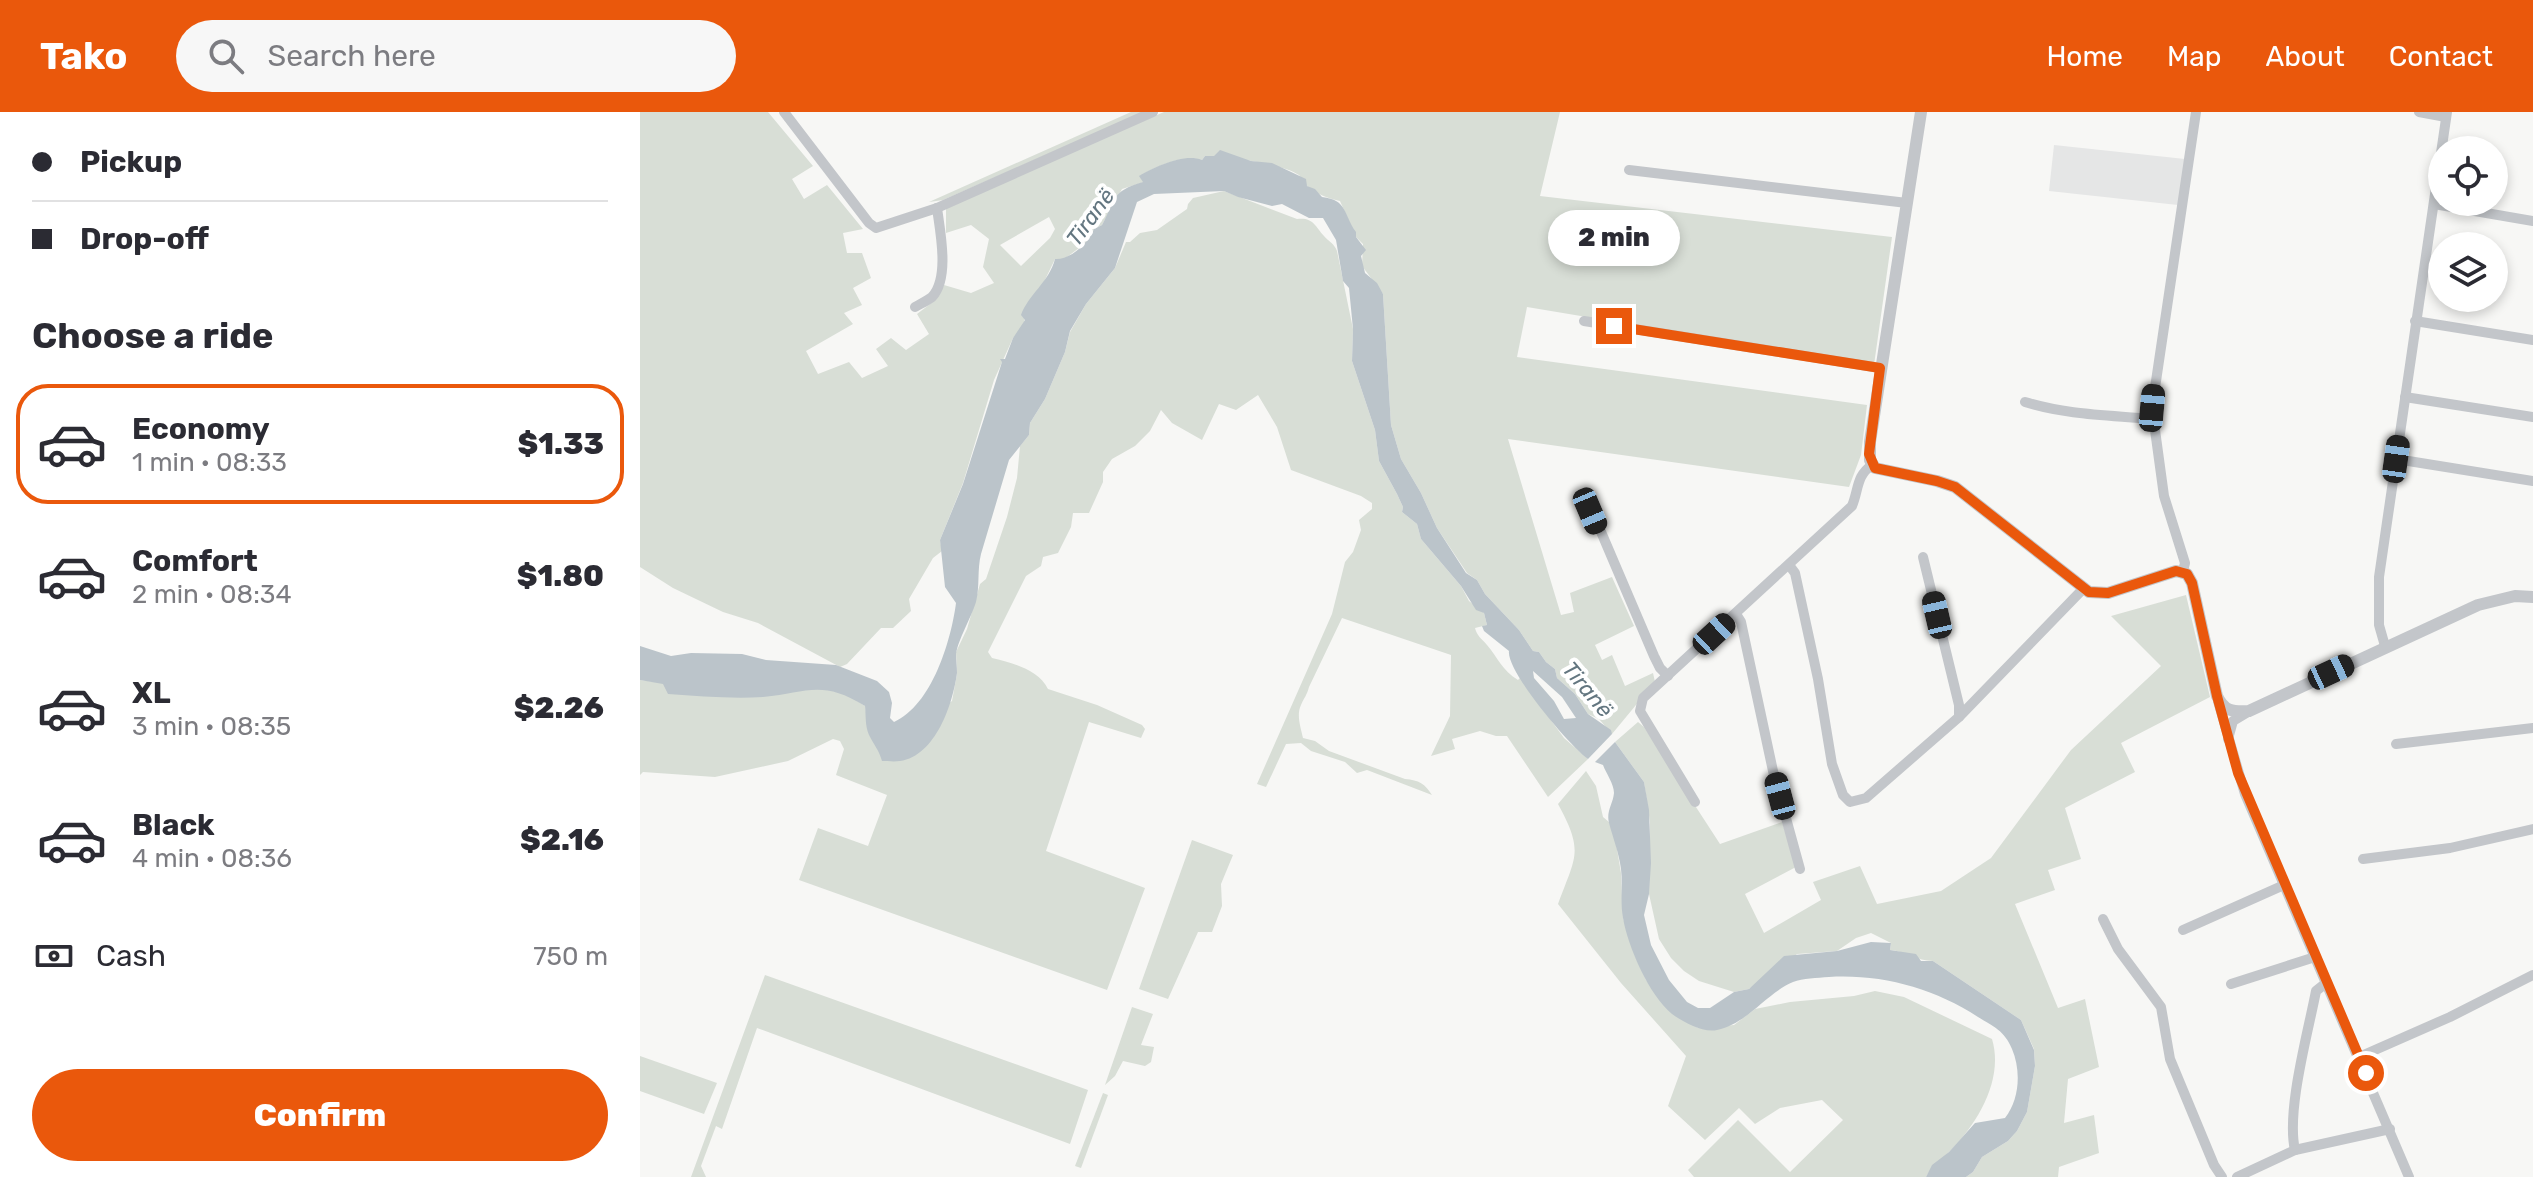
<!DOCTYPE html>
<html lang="en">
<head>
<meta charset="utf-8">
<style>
  :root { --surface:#fff; --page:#f7f7f7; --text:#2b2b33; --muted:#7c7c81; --line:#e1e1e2; --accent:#ea580c }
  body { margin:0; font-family:Rubik,sans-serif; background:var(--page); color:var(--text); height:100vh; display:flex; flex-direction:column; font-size:30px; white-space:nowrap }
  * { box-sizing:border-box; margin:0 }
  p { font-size:26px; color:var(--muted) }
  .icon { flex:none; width:44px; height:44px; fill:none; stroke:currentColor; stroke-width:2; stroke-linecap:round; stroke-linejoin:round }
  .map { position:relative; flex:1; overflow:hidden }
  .details { display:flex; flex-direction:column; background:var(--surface); width:640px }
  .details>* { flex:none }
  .guide { display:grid; align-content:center; height:176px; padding:0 32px; background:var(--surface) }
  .fabs { position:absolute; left:1788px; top:24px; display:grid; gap:16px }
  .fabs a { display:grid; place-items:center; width:80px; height:80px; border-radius:50%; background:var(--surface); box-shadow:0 4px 12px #0003; font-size:40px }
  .end { position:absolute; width:36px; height:36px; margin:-18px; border:10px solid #ea580c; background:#fff; box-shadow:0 0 0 4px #fff }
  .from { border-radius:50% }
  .bubble { position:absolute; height:56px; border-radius:28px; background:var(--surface); box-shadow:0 4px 12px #0003; font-size:26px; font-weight:800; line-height:56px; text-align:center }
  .car { position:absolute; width:24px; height:48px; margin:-24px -12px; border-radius:10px; box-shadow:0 0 6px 2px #0007; background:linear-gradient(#222 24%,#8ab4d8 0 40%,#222 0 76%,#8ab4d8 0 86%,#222 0) }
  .guide b { display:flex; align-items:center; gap:28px; height:76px; font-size:30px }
  .guide b+b { border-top:2px solid var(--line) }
  .guide i { width:20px; height:20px; background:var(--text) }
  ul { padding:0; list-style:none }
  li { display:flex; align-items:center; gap:24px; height:120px; margin:0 16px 12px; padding:0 16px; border:4px solid transparent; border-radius:32px }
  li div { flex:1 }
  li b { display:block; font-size:30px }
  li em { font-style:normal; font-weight:800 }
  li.on { border-color:var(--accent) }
  li>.icon { width:72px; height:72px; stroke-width:1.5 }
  h2 { padding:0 32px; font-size:36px; line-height:96px }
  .pay { display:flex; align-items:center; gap:20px; height:88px; padding:0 32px; font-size:30px }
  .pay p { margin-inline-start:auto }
  .button { display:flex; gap:16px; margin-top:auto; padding:16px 32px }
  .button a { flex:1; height:92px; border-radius:48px; background:var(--accent); color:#fff; font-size:32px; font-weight:800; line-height:92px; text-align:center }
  header { display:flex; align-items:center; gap:48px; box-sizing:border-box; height:112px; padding:0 40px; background:var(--accent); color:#fff }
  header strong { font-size:38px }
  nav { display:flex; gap:44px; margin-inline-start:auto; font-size:28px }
  .search { width:560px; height:72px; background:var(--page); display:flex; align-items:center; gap:20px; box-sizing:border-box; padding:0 28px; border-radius:44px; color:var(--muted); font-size:30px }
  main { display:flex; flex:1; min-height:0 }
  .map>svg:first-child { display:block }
  .built { fill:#e5e6e6 }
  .green { fill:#d8ded6; fill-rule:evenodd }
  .water { fill:#bbc4ca; fill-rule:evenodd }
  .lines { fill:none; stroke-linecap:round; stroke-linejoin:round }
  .minor { stroke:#c3c6ca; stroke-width:10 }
  .tertiary { stroke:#c3c6ca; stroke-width:12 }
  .route { stroke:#ea580c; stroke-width:10 }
  .labels { text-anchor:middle; stroke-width:8; stroke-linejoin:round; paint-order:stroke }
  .water-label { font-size:22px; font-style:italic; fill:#637680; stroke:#fff }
</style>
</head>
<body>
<header>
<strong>Tako</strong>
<div class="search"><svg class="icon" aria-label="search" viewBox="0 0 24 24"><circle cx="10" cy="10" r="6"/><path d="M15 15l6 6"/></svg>Search here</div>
<nav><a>Home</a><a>Map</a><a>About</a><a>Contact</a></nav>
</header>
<main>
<section class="details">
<div class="guide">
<b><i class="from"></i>Pickup</b>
<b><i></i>Drop-off</b>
</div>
<h2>Choose a ride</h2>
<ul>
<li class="on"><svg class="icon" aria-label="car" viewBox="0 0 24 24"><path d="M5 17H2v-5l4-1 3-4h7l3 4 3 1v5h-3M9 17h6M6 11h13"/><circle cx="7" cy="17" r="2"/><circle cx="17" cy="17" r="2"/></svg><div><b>Economy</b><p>1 min · 08:33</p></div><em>$1.33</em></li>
<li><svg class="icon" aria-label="car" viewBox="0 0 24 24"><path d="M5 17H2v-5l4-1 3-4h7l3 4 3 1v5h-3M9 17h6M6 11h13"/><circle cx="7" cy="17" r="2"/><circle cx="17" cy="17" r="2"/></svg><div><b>Comfort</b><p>2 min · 08:34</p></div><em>$1.80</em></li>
<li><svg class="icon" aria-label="car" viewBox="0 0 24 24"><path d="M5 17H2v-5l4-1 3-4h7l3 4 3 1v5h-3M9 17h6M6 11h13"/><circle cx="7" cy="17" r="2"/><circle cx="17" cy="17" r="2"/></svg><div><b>XL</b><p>3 min · 08:35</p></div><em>$2.26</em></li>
<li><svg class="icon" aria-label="car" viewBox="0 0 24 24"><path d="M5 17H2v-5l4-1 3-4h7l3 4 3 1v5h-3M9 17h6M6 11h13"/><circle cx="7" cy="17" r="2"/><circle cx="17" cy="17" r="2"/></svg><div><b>Black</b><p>4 min · 08:36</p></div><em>$2.16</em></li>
</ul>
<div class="pay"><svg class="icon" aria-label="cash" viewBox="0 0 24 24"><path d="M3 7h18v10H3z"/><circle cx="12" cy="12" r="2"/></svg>Cash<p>750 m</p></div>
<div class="button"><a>Confirm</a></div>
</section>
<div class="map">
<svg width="1893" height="1065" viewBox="0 0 1893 1065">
  <rect width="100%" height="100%" fill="#f7f7f5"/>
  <path class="built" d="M1414,33L1545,47L1538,93L1409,79Z"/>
  <g class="green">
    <path d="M0,0H128L173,54L152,67L164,87L187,73L223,117L203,121L207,141H222L231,166L213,176L222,193L204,201L213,212L166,239L178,262L209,250L222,266L248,254L236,237L251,226L266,238L289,222L277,202L294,189L304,173L331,181L354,171L343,155L349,127L331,113L306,121V94L524,0H920L900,84L1252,125L1234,253L887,195L877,245L1227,293L1221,343L1209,375L868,327L921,503L934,500L930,481L972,465L994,514L955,533L962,548L972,543L985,574L1013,561L1015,570L972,622L959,607L948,602L935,582L917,566L915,557L906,550L899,540L893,539L879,518L845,482L837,468L827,461L797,416L781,381L761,347L751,313L743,182L722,154L723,132L716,125L700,89C686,86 677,82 666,73C663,71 662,66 659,63C644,52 584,44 565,44L562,48C544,42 516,54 500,64L504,70L482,77L462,113L454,117L451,127L423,148L415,147L403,172L389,190L383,214L373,226L354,268L323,371L300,428L302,439L293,446L269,487L271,499L253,516H241L207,552L200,555L118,511L83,500L33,476L0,455ZM409,105L415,117L410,126L381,154L360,133Z"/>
    <path d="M491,0H504L303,88L289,90Z"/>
    <path d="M584,79L657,107C673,105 675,114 684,124C689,130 694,131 697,139L713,217L712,249L735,318L739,349L757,382L763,395L762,400L777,412L781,427L821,474L829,489L844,501L847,513L835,516C837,524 841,526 847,533C858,546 862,558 878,568L880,566L924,626L948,647L908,685L867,624H856L840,619L812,627L815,637L791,644L810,604L811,543L702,506L669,575C667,583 664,586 661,593C656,603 661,616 663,626L675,629L689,639L765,667C779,668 785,672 792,683L727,658L717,661L705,650L671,639L661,631L646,632L626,675L617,672L692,502L705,450L713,440L721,418L719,408L732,397V391L721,384L651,358L637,315L618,283L596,298L579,292L562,328L532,311L521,298L510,319L495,334L472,347L463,360V370L449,401H433L431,415L418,441L403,445L401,454L386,464L348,540L352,546C372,551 398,557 408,577L457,593L502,613L505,617L501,626L449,610L406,739L505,776L467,878L159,768L178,716L228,734L247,683L196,663L204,637L200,629L193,627L148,649L75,665L3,660L0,663V568L125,584L159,577H185L208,583L225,594L230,624L239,637L312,589L317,562L316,540L327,517L340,472L346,467L367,405L377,366L380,334L389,323L390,311L405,287L425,240L430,220L446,192L475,156L486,130H490L500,121L517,118L547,97L548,92L553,86Z"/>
    <path d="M1546,483L1570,585L1481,631L1495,660L1425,696L1441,747L1408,758L1415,778L1375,792L1418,896L1445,887L1459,955L1428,967L1424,1011L1454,1003L1459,1041L1419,1055L1418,1065H1326L1333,1060L1342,1045L1368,1029L1377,1019L1387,1000L1395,954L1394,937L1381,908L1293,849C1277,849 1266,839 1250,838L1251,831L1231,821L1216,826L1197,839L1157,842L1109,877L1094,880L1059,869L1044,859L1031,846L1019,827L1009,782L1010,710L1004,670L975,630L998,610L1004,615L1080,732L1142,710L1156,755L1105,782L1124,821L1181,788L1173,770L1220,754L1237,792L1301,779L1351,746L1431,638L1521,554L1471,504Z"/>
    <path d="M946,659L956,674L963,705L969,710L975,725L981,761L983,806L995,844L1006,868L1032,901L1058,916L1094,913L1115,897L1150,890L1214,884L1235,879L1264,885L1352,927C1364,967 1338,1010 1312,1037C1302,1048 1293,1052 1286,1065H1054L1048,1058L1098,1008L1150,1060L1203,1008L1182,988L1140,996L1115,1012L1099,996L1065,1028L1028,994L1046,944L981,871L918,792C936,743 944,740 918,692Z"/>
    <path d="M552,728L593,743L581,772L582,794L572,820H558L528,887L499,877Z"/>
    <path d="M125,863L448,978L430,1032L117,916L82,1017L76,1014L61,1054L66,1065H51Z"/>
    <path d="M492,895L513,902L501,933L514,935L511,950L505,954L483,949L475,964L465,973Z"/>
    <path d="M0,944L77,971L64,1002L0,979Z"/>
    <path d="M463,981L468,983L441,1056L435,1054Z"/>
  </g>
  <g class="water">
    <path d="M580,38L611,49L632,51L666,67L667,74L675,77L682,85C708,88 703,102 716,120V125L726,138L721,144L725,161L737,171L743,182L751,313L761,347L781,381L797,416L826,461L837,468L845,482L879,518L893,539L899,540L906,550L915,557L917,566L935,582L948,602L971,618L972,622L948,647C929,633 866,559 869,539L844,519L842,514L847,513L844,501L836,498L821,474L781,427L777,412L762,400L763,395L757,382L739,349L735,318L712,249L713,217L709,176L703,169L696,128L683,106H669L642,92L632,94L598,85L584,79L514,82L497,90L475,156L446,192L430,219L425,240L405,287L390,311L389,323L369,348L341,442C337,458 340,474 336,490C331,506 318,528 316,542C316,548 317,555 317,561C313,591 296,644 260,649C254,650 247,649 242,649C239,638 234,633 229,623C225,614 226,604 225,594C181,567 167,581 123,585C91,587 59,584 28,582L23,572L0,568V534L31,544L51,541L102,542L126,548L196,553L237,569L249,580L252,591L250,606L254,610C292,593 311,529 316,491L305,475L300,428L323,372L362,250L360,247H365L373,226L385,208L381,203C388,183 409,170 415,147C431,148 449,130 454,117L462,113C477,86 470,80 503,70L499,64C515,55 544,41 562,48L565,44H574ZM893,559L922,585L936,606L924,607L914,589L894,566Z"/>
    <path d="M975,630L1004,670L1009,698L1011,751L1009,782L1004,803L1011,833L1029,868L1047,890L1058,896H1070L1094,880L1109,877L1144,844L1197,839L1231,830L1251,831L1250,838L1276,842L1281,849H1293L1381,908L1394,938L1395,954L1387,1000L1377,1019L1368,1029L1342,1045L1333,1060L1326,1065H1286L1292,1053L1309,1040L1335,1011L1365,1006C1380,987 1381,958 1372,937C1364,918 1354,915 1338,905C1293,876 1242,862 1189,865C1177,866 1163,866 1153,870C1125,882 1107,912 1077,918C1063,921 1043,910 1032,902C1009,883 988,835 983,806C980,790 983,773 981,757C979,741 973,726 969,711C966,699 973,692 974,681C974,672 966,661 963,653L955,650Z"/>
  </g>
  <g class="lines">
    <g class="minor">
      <path d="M144,0L229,111L236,116L297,96L513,0"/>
      <path d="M1779,0L1806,5"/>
      <path d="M989,58L1267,91"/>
      <path d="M1794,92L1893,109"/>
      <path d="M275,195C280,192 287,189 292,185C310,166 300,119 297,96"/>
      <path d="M944,209L1240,256"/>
      <path d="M1775,209L1893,228"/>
      <path d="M1765,285L1893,305"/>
      <path d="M1385,290C1427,303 1469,303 1512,307"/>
      <path d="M1756,347L1893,369"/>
      <path d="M947,387L1014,544L1020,556L1028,564"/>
      <path d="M1283,445L1319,593V605"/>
      <path d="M1149,453L1155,461L1178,567L1192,652L1203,683L1210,690L1226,686L1319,605L1443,477"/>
      <path d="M1543,459L1545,451L1524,384L1512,296L1556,0"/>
      <path d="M1096,502L1101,510L1133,659L1160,757"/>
      <path d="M1745,534L1739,513V465L1807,0"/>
      <path d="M1578,589L1605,682L1769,1065"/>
      <path d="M1588,627L1593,609L1608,600"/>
      <path d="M1756,632L1893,616"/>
      <path d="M1055,690L1000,599L1003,586L1212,394C1219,377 1216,364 1232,353"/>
      <path d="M1723,747L1810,736L1893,717"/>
      <path d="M1463,807L1478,837L1521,895L1530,947L1574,1053L1582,1065"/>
      <path d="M1543,818L1644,773"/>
      <path d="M1591,872L1675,845"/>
      <path d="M1719,945L1810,905L1893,863"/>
      <path d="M1655,1038C1646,999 1668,921 1676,879L1686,871"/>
      <path d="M1597,1065L1655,1038L1750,1017"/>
    </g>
    <path class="tertiary" d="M1281,0L1230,330V348L1235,356L1297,369L1315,375L1449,480L1468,481L1536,459L1547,462L1552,471L1577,584C1584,599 1592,600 1609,599L1838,493L1875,484L1893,485"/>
  </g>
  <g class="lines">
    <path class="route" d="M974,214L1240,256L1229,342L1235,356L1297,369L1315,375L1449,480L1468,481L1536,459L1547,462L1552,471L1577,584L1598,661L1726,961"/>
  </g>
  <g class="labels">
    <g class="water-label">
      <text transform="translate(450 105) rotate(-54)" y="8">Tiranë</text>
      <text transform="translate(948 577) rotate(50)" y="8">Tiranë</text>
    </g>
  </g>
</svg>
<div class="fabs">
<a><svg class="icon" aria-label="locate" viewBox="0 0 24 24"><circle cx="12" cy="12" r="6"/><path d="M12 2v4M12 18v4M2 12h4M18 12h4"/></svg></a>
<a><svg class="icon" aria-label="layers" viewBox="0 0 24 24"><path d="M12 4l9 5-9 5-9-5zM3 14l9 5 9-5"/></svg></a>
</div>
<i class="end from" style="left:1726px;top:961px"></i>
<i class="end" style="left:974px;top:214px"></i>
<div class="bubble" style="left:908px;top:98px;width:132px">2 min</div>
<i class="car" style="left:1512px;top:296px;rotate:5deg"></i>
<i class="car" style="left:1756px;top:347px;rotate:8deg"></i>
<i class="car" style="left:950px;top:399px;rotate:157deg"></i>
<i class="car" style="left:1297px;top:503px;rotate:347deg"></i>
<i class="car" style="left:1074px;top:522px;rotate:47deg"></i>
<i class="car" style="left:1691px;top:560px;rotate:65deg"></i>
<i class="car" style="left:1140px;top:684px;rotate:345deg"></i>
</div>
</main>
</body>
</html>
